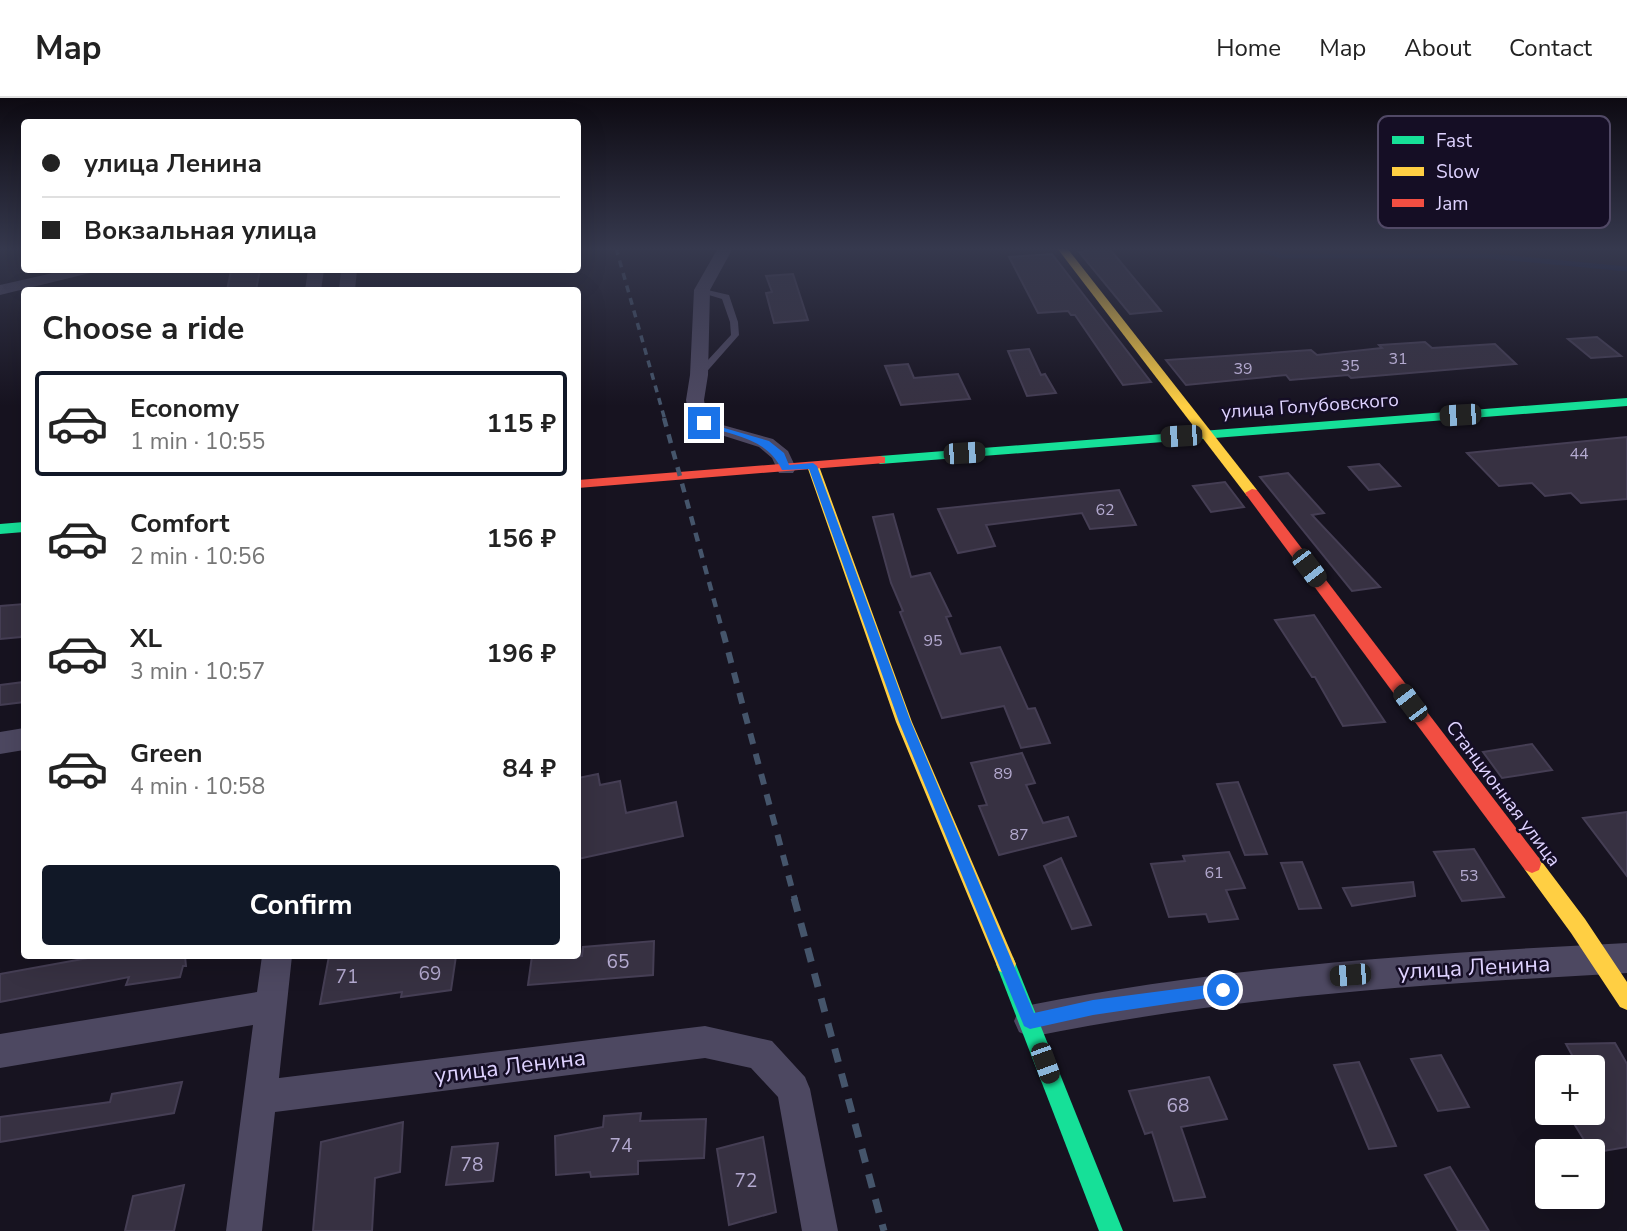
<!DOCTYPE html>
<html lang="en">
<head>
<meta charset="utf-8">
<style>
  :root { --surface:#fff; --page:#f2f2f2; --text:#222; --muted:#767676; --line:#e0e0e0; --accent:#111827 }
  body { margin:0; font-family:"Nunito Sans",sans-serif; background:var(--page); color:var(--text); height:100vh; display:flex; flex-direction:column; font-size:26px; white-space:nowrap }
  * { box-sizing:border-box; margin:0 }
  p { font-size:23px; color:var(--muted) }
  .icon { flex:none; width:38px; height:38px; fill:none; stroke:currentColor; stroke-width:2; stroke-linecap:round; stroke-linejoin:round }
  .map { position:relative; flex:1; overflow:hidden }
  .drawer { position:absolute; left:21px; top:189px; width:560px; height:672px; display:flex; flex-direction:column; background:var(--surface); border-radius:7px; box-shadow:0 7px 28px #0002 }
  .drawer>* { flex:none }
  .guide { position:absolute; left:21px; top:21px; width:560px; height:154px; border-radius:7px; box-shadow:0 7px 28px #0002; display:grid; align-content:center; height:154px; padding:0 21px; background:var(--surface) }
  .controls { position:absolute; left:1535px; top:957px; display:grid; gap:14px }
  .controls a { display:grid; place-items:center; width:70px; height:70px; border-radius:7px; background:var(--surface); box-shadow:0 7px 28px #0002; font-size:35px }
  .end { position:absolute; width:32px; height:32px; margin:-16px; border:9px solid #1a73e8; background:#fff; box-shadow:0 0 0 4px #fff }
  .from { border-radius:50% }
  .car { position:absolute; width:21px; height:42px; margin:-21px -10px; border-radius:9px; box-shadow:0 0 5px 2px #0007; background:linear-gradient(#222 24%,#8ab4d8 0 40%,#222 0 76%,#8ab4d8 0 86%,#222 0) }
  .guide b { display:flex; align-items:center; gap:24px; height:66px; font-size:26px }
  .guide b+b { border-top:2px solid var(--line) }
  .guide i { width:18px; height:18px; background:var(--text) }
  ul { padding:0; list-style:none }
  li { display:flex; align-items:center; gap:21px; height:105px; margin:0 14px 10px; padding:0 7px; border:4px solid transparent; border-radius:7px }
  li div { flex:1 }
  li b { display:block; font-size:26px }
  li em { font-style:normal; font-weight:700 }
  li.current { border-color:var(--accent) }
  li>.icon { width:63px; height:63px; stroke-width:1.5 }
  h2 { padding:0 21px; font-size:32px; line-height:84px }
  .cta { display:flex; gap:14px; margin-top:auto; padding:14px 21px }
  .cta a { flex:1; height:80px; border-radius:7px; background:var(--accent); color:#fff; font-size:28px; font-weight:700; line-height:80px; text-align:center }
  header { display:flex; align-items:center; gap:42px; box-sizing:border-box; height:98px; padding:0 35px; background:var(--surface); border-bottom:2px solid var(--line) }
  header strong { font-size:33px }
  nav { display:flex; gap:38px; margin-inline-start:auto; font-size:24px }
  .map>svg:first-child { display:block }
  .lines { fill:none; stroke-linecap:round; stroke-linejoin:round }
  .stream { stroke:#0a1641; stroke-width:5 }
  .building { fill:#373142; stroke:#453e54; stroke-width:2 }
  .lane { fill:#4d4861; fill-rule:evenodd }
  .street { fill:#4d4861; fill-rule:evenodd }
  .fast { fill:#16e098; fill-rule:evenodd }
  .slow { fill:#ffcf43; fill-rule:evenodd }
  .jam { fill:#f24e42; fill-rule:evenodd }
  .rail-far3 { stroke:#45556b; stroke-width:3.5; stroke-dasharray:7 6; stroke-linecap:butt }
  .rail-far2 { stroke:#45556b; stroke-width:4.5; stroke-dasharray:9 8; stroke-linecap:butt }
  .rail-far1 { stroke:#45556b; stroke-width:6; stroke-dasharray:11 10; stroke-linecap:butt }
  .rail { stroke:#45556b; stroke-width:7; stroke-dasharray:14 12; stroke-linecap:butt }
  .route { fill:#1a73e8 }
  .labels { text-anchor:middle; stroke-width:5; stroke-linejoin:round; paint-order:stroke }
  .number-label { font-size:16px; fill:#b4aad0 }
  .street-label { font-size:19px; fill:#ded2ff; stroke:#150e25 }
  .near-number-label { font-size:19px; fill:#b4aad0 }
  .near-street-label { font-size:23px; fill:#ded2ff; stroke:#150e25 }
  .key { fill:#150e25; stroke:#514966; stroke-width:2 }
  .key-label { font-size:19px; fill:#ded2ff }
</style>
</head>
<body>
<header>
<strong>Map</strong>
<nav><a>Home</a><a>Map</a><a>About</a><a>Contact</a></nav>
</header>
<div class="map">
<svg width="1627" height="1133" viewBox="0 0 1627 1133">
  <rect width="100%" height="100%" fill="#171320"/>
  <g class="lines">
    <path class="stream" d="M1256,150L1281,158H1489L1627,171"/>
  </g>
  <g class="building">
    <path d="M1083,150H1109L1161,213L1130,216L1079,154L1086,153Z"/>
    <path d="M1052,156L1151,284L1123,287L1075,217H1071L1068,213L1038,215L1009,159Z"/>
    <path d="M260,172L256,192H227L231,173Z"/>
    <path d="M793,176L808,222L774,225L766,195L772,194L766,178Z"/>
    <path d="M1597,239L1621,258L1591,260L1568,241Z"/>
    <path d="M1425,244L1432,250L1495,246L1516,266L1351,280L1348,277L1290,282L1286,277L1186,287L1166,262L1311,252L1317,257L1382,250L1379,247Z"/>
    <path d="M1029,251L1041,277L1045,276L1056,295L1027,298L1008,253Z"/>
    <path d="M908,266L914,280L958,276L970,301L901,307L885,268Z"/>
    <path d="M1627,339V401L1581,405L1571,395L1545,398L1532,385L1499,388L1467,355Z"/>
    <path d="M1379,366L1400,388L1369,392L1349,369Z"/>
    <path d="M1288,375L1324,415L1312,417L1380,489L1352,493L1260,379Z"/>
    <path d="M1225,384L1244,409L1211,414L1193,388Z"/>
    <path d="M1119,392L1136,427L1090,431L1082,415L986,427L995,448L958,455L938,411Z"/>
    <path d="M893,416L911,479L930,475L951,518L946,519L961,556L1000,549L1028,611L1035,610L1050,645L1021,650L1004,608L942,620L900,514L903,513L891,485L873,419Z"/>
    <path d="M24,506V532L21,539L0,541V508Z"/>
    <path d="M1314,517L1385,624L1343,628L1315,579H1312L1275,522Z"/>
    <path d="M24,584V604L0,607V587Z"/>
    <path d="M1532,646L1552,672L1502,680L1483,654Z"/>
    <path d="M1022,655L1035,685L1026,687L1043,725L1068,719L1076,738L999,757L979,708L987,707L971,665Z"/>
    <path d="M598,676L600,687L620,683L626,715L676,704L683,738L578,761V680Z"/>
    <path d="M1238,684L1267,756L1245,757L1217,686Z"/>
    <path d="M1627,714V778L1583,720Z"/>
    <path d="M1474,751L1504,799L1462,803L1434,754Z"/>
    <path d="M1229,754L1245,790L1226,792L1238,821L1209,824L1206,816L1169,819L1151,766L1185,763L1183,758Z"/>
    <path d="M1061,760L1091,827L1072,831L1044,768Z"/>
    <path d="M1302,764L1321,810L1299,811L1281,765Z"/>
    <path d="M1413,784L1415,798L1352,808L1343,790Z"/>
    <path d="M654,843L653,877L528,887L532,858H582L583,849Z"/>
    <path d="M99,858H185L186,868H183L180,879L126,887L129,879L0,904V876Z"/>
    <path d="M329,858H456L451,892L401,899L402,894L320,906Z"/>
    <path d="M1615,945L1627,966V1049L1592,1055L1570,1019L1592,1016V970H1579L1566,946Z"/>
    <path d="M1441,957L1469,1009L1438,1013L1411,961Z"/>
    <path d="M1359,964L1396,1048L1369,1051L1334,967Z"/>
    <path d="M1209,979L1227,1021L1181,1029L1205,1099L1174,1103L1152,1034L1145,1036L1129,993Z"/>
    <path d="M182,984L174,1015L0,1044V1019L110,1004L112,996Z"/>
    <path d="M641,1015L640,1023L706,1021L704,1060L638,1063V1076L591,1079L590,1074L556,1077L555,1038L603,1029L604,1018Z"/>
    <path d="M403,1024L400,1074L375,1080L372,1133H313L321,1044Z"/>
    <path d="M763,1039L776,1114L729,1127L717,1051Z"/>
    <path d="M498,1045L493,1083L446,1087L452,1049Z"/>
    <path d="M1450,1069L1489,1133H1458L1425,1077Z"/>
    <path d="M184,1087L174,1133H125L133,1098Z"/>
  </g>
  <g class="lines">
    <path class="lane" d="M699,190L729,197L738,224L739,237L702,279H696V275L731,237L730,224L722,201L699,194Z"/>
    <g class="street">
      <path d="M718,150H733L710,192L708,277L704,302L706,314L711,321L719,326L773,341L788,353L796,370L793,375H779L772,360L759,349L696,329L688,314L686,302L690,277L694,192Z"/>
      <path d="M66,172H92L90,175L0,197V187Z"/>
      <path d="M308,172H324L321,192H305Z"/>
      <path d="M341,172H357L355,192H339Z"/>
      <path d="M24,630V652L0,656V634Z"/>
      <path d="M1627,845V875C1426,886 1227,899 1030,939L1019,934L1014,923L1019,912L1030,907C1227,868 1426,855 1627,845Z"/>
      <path d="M262,858H292L279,980L705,928L772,943L805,979L810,991L838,1133H802L778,999L751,970L705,960L275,1014L262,1133H226L253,927L0,970V936L257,894Z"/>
    </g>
    <g class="fast">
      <path d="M1627,300V308L880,366L874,362L880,358Z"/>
      <path d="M24,424V434L0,436V426Z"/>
      <path d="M1006,856L1013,859L1123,1133H1099L996,866L999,859Z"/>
    </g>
    <g class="slow">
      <path d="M1057,150H1067L1257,392V398H1247Z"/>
      <path d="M813,364L819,368L912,624L1016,866L1013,873L1006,876L999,873L896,624L807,368Z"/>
      <path d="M1532,757L1539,760L1585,821L1627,884V912L1620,909L1571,835L1525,772L1523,766L1525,760Z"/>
    </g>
    <g class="jam">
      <path d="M880,358L885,359V365L578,390V382Z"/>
      <path d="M1252,391L1257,392L1539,760L1541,766L1539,772L1532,775L1525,772L1247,398L1245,395Z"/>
    </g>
    <path class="rail-far3" d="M616,150L665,322"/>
    <path class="rail-far2" d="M664,320L723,535"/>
    <path class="rail-far1" d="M723,534L795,802"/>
    <path class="rail" d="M794,800L884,1133"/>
  </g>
  <linearGradient id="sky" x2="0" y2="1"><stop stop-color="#0d0a12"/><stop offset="0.49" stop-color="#36394e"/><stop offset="1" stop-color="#36394e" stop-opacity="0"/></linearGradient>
  <rect width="1627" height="308" fill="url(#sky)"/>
  <path class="route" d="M700,323L769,343L784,355L789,367L813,365L817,368L911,624L1034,915L1093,902L1223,885L1228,887L1230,892L1228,897L1093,917L1030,931L1024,928L899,624L809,371L782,372C767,340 733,337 700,327Z"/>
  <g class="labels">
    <g class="number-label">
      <text x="1398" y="266">31</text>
      <text x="1350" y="273">35</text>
      <text x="1243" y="276">39</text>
      <text x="1579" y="361">44</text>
      <text x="1105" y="417">62</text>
      <text x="933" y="548">95</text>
      <text x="1003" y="681">89</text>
      <text x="1019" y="742">87</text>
      <text x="1214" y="780">61</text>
      <text x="1469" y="783">53</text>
    </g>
    <g class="street-label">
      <text transform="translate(1310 307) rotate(-4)" y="7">улица Голубовского</text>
      <text transform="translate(1504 695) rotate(53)" y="7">Станционная улица</text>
    </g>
    <g class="near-number-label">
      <text x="618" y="870">65</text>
      <text x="430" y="882">69</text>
      <text x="347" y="885">71</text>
      <text x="1178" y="1014">68</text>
      <text x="621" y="1054">74</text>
      <text x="472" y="1073">78</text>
      <text x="746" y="1089">72</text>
    </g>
    <g class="near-street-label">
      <text transform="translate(1474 869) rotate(-3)" y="8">улица Ленина</text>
      <text transform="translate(510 968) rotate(-7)" y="8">улица Ленина</text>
    </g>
  </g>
  <rect x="1378" y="18" width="232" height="112" rx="10" class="key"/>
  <rect x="1392" y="38" width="32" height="8" fill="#16e098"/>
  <rect x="1392" y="69" width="32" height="9" fill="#ffcf43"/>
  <rect x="1392" y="101" width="32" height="8" fill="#f24e42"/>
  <g class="key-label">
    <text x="1436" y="49">Fast</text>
    <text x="1436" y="80">Slow</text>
    <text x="1436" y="112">Jam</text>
  </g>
</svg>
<div class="controls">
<a>+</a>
<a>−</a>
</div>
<i class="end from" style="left:1223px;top:892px"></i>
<i class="end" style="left:704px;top:325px"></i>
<i class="car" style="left:1460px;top:317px;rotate:266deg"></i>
<i class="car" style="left:1181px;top:338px;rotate:266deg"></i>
<i class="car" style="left:964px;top:355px;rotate:86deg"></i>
<i class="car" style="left:1309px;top:470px;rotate:143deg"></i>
<i class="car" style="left:1410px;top:605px;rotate:323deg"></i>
<i class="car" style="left:1350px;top:877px;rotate:265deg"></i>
<i class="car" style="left:1045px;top:965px;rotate:160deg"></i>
<div class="guide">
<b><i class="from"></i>улица Ленина</b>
<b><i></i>Вокзальная улица</b>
</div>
<section class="drawer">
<h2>Choose a ride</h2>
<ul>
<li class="current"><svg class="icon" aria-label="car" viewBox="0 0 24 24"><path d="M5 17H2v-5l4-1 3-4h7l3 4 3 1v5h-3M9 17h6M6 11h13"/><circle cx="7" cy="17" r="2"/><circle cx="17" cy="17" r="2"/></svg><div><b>Economy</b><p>1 min · 10:55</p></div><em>115 ₽</em></li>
<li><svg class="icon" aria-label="car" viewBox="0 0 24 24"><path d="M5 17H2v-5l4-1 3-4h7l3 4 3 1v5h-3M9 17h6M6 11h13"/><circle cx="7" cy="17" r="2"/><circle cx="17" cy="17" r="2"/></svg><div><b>Comfort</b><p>2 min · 10:56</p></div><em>156 ₽</em></li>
<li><svg class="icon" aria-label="car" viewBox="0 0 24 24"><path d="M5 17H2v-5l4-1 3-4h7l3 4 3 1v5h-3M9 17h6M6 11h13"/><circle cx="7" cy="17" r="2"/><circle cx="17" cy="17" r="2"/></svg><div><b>XL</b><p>3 min · 10:57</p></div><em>196 ₽</em></li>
<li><svg class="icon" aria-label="car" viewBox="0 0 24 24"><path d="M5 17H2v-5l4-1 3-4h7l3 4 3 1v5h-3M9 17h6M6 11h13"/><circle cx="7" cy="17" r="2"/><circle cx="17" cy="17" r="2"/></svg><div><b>Green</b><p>4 min · 10:58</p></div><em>84 ₽</em></li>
</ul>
<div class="cta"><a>Confirm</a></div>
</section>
</div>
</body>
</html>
